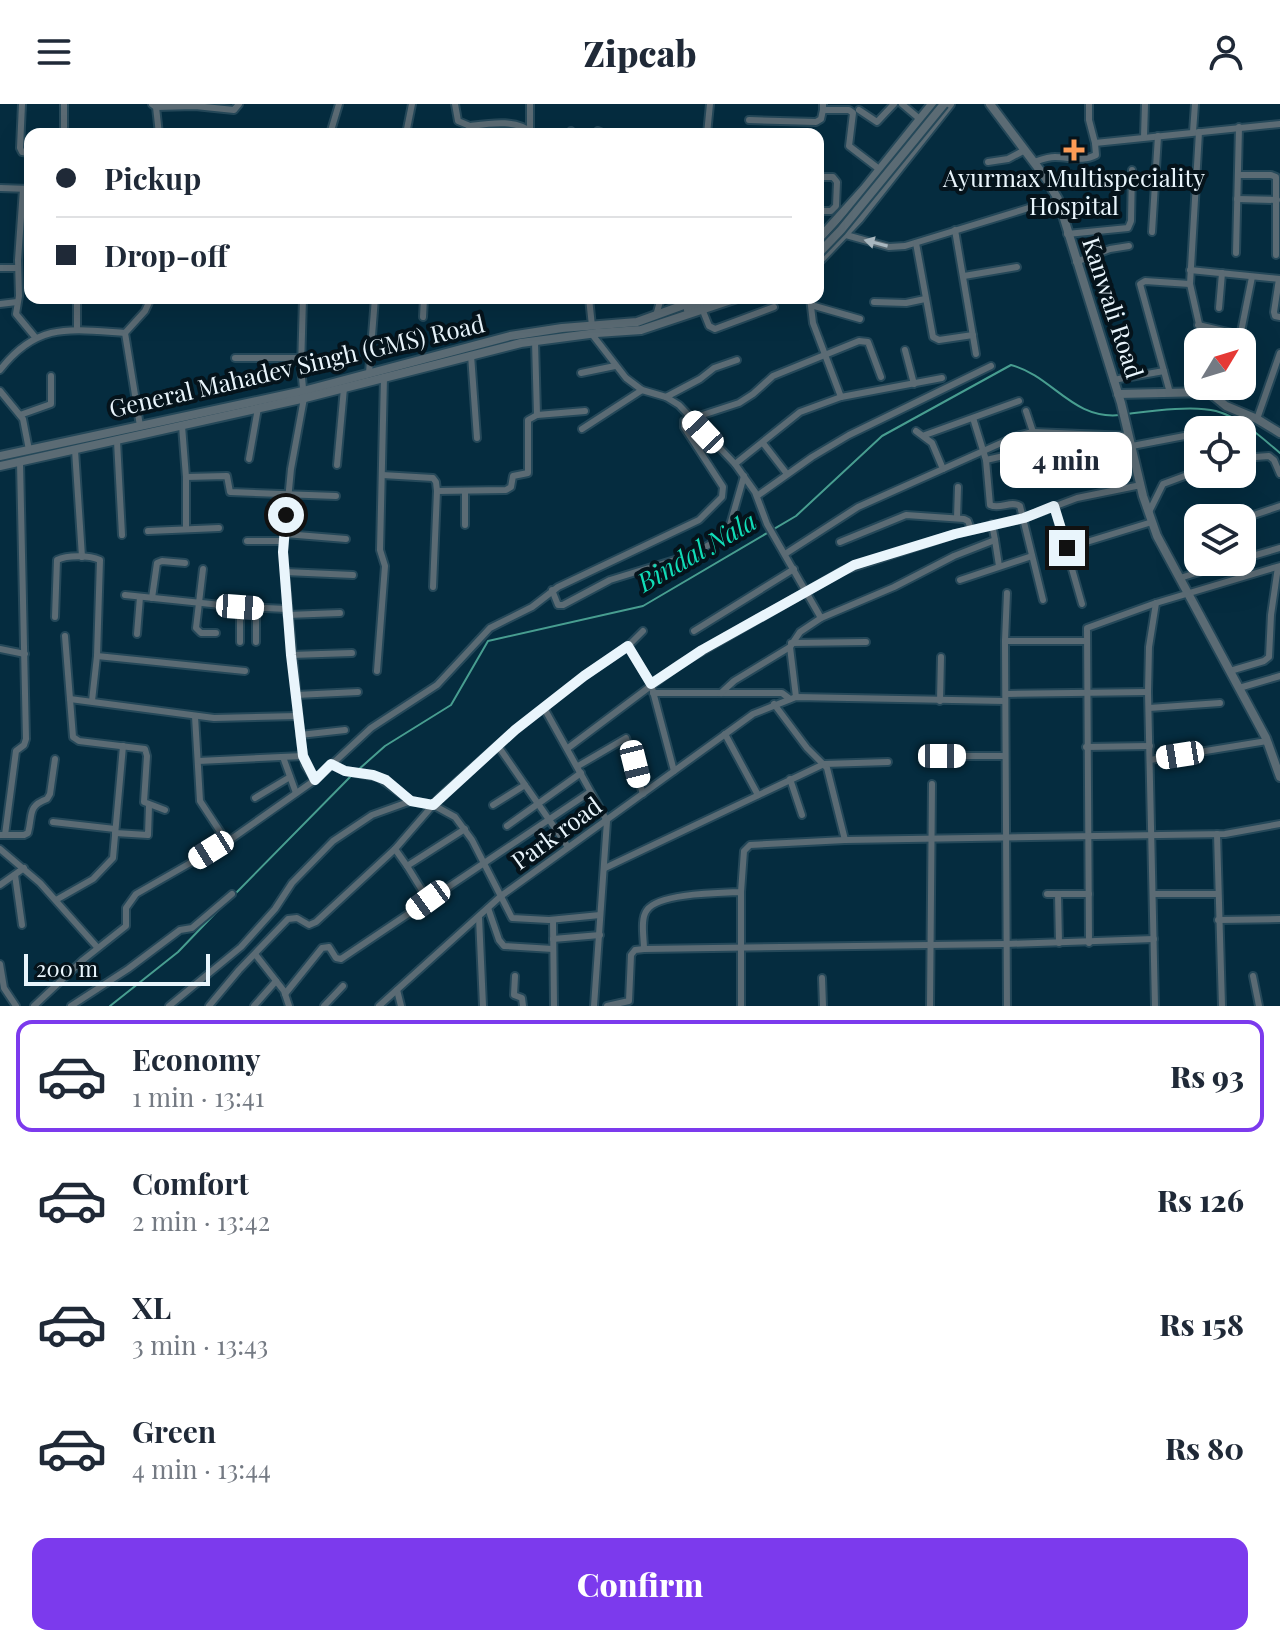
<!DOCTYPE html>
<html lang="en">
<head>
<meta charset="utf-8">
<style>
  :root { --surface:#fff; --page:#f6f6f7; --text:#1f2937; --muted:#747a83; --line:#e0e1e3; --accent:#7c3aed }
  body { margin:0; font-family:"Playfair Display",serif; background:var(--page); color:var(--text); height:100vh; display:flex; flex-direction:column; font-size:30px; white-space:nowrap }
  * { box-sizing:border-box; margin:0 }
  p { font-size:26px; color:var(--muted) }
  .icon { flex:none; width:44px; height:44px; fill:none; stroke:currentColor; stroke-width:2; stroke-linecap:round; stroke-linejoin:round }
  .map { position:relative; height:902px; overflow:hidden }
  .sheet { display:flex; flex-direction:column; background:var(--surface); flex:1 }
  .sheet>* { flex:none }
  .hud { position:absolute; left:24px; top:24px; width:800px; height:176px; border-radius:16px; box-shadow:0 8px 32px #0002; display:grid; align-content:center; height:176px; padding:0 32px; background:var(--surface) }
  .needle { width:52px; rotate:52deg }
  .tools { position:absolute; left:1184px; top:224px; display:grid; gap:16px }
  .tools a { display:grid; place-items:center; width:72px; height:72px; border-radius:16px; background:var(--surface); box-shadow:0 8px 32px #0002; font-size:40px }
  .scale { position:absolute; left:24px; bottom:20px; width:186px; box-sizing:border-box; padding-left:8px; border:4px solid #e9f5fc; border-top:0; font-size:22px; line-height:28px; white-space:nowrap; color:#e9f5fc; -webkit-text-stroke:6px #05131b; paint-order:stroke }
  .end { position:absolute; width:36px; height:36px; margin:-18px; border:10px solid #e9f5fc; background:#111; box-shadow:0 0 0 4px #111 }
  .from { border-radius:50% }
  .bubble { position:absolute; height:56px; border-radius:16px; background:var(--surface); box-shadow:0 8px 32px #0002; font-size:26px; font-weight:800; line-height:56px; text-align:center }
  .car { position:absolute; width:24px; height:48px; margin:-24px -12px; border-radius:10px; box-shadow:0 0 6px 2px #0007; background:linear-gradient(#fff 24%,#345 0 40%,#fff 0 76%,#345 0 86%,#fff 0) }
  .hud b { display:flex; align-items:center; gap:28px; height:76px; font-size:30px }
  .hud b+b { border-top:2px solid var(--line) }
  .hud i { width:20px; height:20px; background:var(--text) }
  ul { padding:14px 0 0; list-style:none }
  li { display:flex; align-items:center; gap:24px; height:112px; margin:0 16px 12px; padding:0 16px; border:4px solid transparent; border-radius:16px }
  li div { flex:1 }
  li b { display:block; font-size:30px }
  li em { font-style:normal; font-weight:800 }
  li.on { border-color:var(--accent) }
  li>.icon { width:72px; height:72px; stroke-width:1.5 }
  .action { display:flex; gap:16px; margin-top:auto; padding:16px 32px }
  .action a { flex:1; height:92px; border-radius:16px; background:var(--accent); color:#fff; font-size:32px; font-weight:800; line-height:92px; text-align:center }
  header { display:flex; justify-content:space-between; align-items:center; height:104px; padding:0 32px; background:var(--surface); font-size:36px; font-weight:800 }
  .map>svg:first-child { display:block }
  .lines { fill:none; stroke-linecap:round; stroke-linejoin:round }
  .stream { stroke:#489e90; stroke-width:2 }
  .minor-casing { stroke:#254859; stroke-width:10 }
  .tertiary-casing { stroke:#254859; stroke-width:12 }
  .minor { stroke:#5b6b74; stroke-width:6 }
  .tertiary { stroke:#5b6b74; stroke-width:8 }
  .tertiary-bridge-casing { stroke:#254859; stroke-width:12; stroke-linecap:butt }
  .tertiary-bridge { stroke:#5b6b74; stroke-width:8 }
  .oneway { fill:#a9b7bf }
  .route { stroke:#e9f5fc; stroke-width:10 }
  .poi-dot { fill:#fd9c56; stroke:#05131b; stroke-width:3 }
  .labels { text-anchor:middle; stroke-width:8; stroke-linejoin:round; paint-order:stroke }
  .poi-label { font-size:24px; fill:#e9f5fc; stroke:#05131b }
  .street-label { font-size:24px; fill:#e9f5fc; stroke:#05131b }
  .water-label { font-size:26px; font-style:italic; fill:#11ddb7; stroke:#05131b }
</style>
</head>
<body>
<header><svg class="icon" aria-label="menu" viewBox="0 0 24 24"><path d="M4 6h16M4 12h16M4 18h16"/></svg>Zipcab<svg class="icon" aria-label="person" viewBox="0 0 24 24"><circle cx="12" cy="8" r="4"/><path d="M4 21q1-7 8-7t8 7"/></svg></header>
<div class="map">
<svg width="1280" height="902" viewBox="0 0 1280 902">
  <rect width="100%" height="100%" fill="#052c3f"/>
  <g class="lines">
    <g class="stream">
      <path d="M1127,310C1151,307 1193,301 1216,307C1241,314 1261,333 1280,349"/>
      <path d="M358,666L385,642L451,601L488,537L643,502L796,412L882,332L1011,261C1053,272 1072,316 1120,311"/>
      <path d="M234,791L353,670"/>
      <path d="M110,902L178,848L226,798"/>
    </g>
    <defs>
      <g id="minor">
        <path d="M22,0L20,44L22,48L30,49"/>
        <path d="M64,0V30"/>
        <path d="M152,0L156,3L159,30"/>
        <path d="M455,0L458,17L470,22"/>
        <path d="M530,0V26"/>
        <path d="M823,0V6H849L853,9L849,42L879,65"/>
        <path d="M902,0L922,17"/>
        <path d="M1089,0V16L1095,39L1280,20"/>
        <path d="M156,3L195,2L234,6L239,0"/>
        <path d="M859,6L877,18L894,0"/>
        <path d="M749,16L816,18L821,15L823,6"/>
        <path d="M598,27L605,30"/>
        <path d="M1193,28L1195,0"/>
        <path d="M1199,28L1190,180L1203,238"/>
        <path d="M330,30L339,0"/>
        <path d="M406,30L412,0"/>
        <path d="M467,30L470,22C492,19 517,15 534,30"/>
        <path d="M570,30L571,27"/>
        <path d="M654,30H658"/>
        <path d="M707,30L710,0"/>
        <path d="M1144,33L1145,0"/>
        <path d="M988,58L1008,55L1025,46"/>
        <path d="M1034,58C1040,56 1048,53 1055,53C1070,53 1083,58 1096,51L1095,39"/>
        <path d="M1238,71H1271L1276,73V151"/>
        <path d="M818,73H833L837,78L836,102L831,107H818"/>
        <path d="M0,84L30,85"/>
        <path d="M23,85L18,156L19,192L16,210L35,233"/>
        <path d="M1237,95L1277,96"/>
        <path d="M955,126L976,250"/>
        <path d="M1152,128L1158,32"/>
        <path d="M1067,130L1128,124L1131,117L1132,66"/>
        <path d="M846,131L889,143L905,142L1058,95"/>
        <path d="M916,139L933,233L939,236L973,231"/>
        <path d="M1236,149L1239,23"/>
        <path d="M1076,158L1110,145L1129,142"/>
        <path d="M0,164H18"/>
        <path d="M1190,166L1280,175"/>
        <path d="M964,172L1017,163"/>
        <path d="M1279,175L1274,208L1275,212L1280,213"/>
        <path d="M303,194L301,264L304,294L291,365L283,448L301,638L305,661L315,676"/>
        <path d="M589,194L592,222"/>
        <path d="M810,194L813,219L841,293"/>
        <path d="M874,198L906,199L925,195"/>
        <path d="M0,200L17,198"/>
        <path d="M811,201L860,215"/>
        <path d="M1219,204L1222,169"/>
        <path d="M703,207L709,222L715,225L774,203"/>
        <path d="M657,208L661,194"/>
        <path d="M423,213L424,194"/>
        <path d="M1198,221L1241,231"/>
        <path d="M77,226V194"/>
        <path d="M591,229L626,274L642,286L666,293L679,301L735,360L755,388L767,420L821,514"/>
        <path d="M1239,238L1252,173"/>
        <path d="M905,246L914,280"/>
        <path d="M471,251L477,334"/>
        <path d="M235,254H302"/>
        <path d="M0,266C37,218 70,225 125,229"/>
        <path d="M369,269L375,194"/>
        <path d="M581,269L615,262"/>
        <path d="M1113,276L1164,267"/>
        <path d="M0,287L23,315L29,346"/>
        <path d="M1170,289L1140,180L1145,177L1190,180"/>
        <path d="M666,293L700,275L714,264L737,256"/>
        <path d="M1219,297L1224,282"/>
        <path d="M1026,307L1033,328"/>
        <path d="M20,311L51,300V272"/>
        <path d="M537,311L585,307"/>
        <path d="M973,314L986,356L990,401C1000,406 1011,396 1020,402L1043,496"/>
        <path d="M1257,315L1280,249"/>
        <path d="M140,322L125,229L145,207L151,194"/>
        <path d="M182,322L186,373V425"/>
        <path d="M582,325L642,286"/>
        <path d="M916,327L932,339L943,365"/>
        <path d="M925,331L1019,297"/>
        <path d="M117,337L122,431"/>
        <path d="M763,339L787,370"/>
        <path d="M1132,342L1195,330"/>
        <path d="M75,346L82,453"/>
        <path d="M1242,354L1269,352L1274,356L1280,370"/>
        <path d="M249,355L258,304"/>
        <path d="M986,356L1039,344L1042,341L1043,330"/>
        <path d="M735,360L800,308L841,293L942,274"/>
        <path d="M337,361L344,284"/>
        <path d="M382,371L433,374L436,378L437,387L506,386L511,383L513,372L528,369V316L537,311L535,237"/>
        <path d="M186,373L227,372L230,388L336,392"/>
        <path d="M465,387V421"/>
        <path d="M757,392L812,353L849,331L991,262"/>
        <path d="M1054,402L1082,500"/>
        <path d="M1149,408L1163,380L1198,367"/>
        <path d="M957,414L958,383"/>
        <path d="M1242,415L1280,402"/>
        <path d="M148,427L219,424"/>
        <path d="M285,430L346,435"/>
        <path d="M995,436L999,462"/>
        <path d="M247,437H284"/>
        <path d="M840,438L906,411L964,415L968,417L971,425"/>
        <path d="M1067,444L1152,418"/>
        <path d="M785,450L858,403L1017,332L1033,328L1129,332"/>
        <path d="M1242,455L1280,444"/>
        <path d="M203,465L196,524L201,529H216"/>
        <path d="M285,468L353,471"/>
        <path d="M1180,474L1231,458"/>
        <path d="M960,476L1032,452"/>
        <path d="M433,483L437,387"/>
        <path d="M552,486L558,501H563L610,476L691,451L714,438L730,421L744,372"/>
        <path d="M125,491L240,503L287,505"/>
        <path d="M152,494L157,459L162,457L185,459"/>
        <path d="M240,503V538"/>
        <path d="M287,511L340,509"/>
        <path d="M55,513L57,456C67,451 89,451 100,456L97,552L92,597"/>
        <path d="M694,527L794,465"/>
        <path d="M137,530L140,493"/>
        <path d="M65,532L73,633L79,637L145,645L147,652L144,698L165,706"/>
        <path d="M1005,537H1085"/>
        <path d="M256,538V504"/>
        <path d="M791,539L866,538"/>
        <path d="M628,542L651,580L674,667"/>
        <path d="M0,545L25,550"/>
        <path d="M291,551L352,549"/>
        <path d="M97,552L245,567"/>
        <path d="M377,567L385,462L380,446L384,273"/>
        <path d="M1230,567L1264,557L1269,553L1271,511L1278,463"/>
        <path d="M1239,584L1280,572"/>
        <path d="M653,589H782L790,595"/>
        <path d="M721,589L734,577L790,543"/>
        <path d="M1006,590L1148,588"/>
        <path d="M296,591L358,588"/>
        <path d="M796,593L790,543L800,528L821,514L894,483L954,452L995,436L992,420"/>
        <path d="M70,595L214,614L298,612"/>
        <path d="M940,597L941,553"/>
        <path d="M774,600L807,644L827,664L845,736"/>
        <path d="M544,604L607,717L594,902"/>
        <path d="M1149,604L1220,599"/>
        <path d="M195,612L200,697L227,738"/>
        <path d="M725,630L758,691"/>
        <path d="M300,631L345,626"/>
        <path d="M498,642L568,743"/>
        <path d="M1086,643L1150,642"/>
        <path d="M568,644L680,560L842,467L955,430L1024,414L1077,394L1141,381"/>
        <path d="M942,652H1005"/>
        <path d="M283,653L296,689"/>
        <path d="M1150,656L1267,637"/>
        <path d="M198,657L303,652"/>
        <path d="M331,660L345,667L378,673L411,697L433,701L455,713L472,736L512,814L549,816L600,811"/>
        <path d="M578,662L626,634L643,690"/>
        <path d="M790,675L802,711"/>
        <path d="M255,694L290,673"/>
        <path d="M493,701L525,681"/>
        <path d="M53,718L115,725"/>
        <path d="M507,722L581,669"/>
        <path d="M115,729L148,731L149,702"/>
        <path d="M1217,730L1222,902"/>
        <path d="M0,731H24L28,729C33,711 27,702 47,695L50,690L55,655"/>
        <path d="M5,731L16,647L24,641L26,635L20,358"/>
        <path d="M0,745L40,779L97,843"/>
        <path d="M395,745L407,762L465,725"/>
        <path d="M407,762L428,796"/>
        <path d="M605,764L824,660L888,658"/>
        <path d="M15,771L22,821"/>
        <path d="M0,781L24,764"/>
        <path d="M1047,790H1089"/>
        <path d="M1058,790L1059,839"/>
        <path d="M1153,790H1218"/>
        <path d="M56,796L93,775L113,754L123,642"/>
        <path d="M488,804L499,836L504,842L553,845"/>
        <path d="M479,813L483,902"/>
        <path d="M553,816L554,902"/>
        <path d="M1218,816L1280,815"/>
        <path d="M553,835L600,831"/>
        <path d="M1089,839L1087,524L1156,499L1280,462"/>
        <path d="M644,845C644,834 640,815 647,806C659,789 720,789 741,788"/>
        <path d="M255,850L284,887L289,902"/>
        <path d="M0,860L4,884L16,902"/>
        <path d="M515,872L514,891L522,894L523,902"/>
        <path d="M1253,872L1259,902"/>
        <path d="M822,874L823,902"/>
        <path d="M397,886L401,902"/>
        <path d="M285,890L322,844L329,843L336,854L341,855L590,688"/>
        <path d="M34,902L83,856L126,822V804L136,790L227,738L315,676L371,624L437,581L490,524L532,503L558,483L699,416L722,393L723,383L684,323V317L739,299L753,290L773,272L859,237L868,238L881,273"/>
        <path d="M71,902L128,865L180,826L192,824L232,790"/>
        <path d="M169,902L241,843L275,805L292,779L333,737L372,711L411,697"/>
        <path d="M209,902L239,866L288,815L297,814L309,821L316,818L395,745L440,693L515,626L584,572L628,542L643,527"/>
        <path d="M254,902L276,877"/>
        <path d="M324,902L343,882"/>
        <path d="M379,902L501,792L551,756L753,610L796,593L1005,597"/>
        <path d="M607,902L629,897L631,851L635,846L644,845L1006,840L1154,835"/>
        <path d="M741,902V788L744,747L750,741L845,736L1225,730L1280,720"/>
        <path d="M930,902L932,680"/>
        <path d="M1007,902L1005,537L1007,489"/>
        <path d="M1155,902L1148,588L1149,543L1156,499"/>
      </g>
      <g id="tertiary">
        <path d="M990,0L1045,73L1058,95L1121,299L1143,392L1157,432L1266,634L1280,673"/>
        <path d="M818,136L864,85L932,0"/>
        <path d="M818,158L859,115L950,0"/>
        <path d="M688,206L721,194"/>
        <path d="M1118,290L1209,288L1226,302L1257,315L1280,329"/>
        <path d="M0,352L303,287L510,232L562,224L637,218L703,194"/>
        <path d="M0,362L301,295L521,239L597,229L641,226L737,194"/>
      </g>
    </defs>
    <use href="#minor" class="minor-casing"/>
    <use href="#tertiary" class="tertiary-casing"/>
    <use href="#minor" class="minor"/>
    <use href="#tertiary" class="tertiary"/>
    <defs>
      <path id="tertiary-bridge" d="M818,150L841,126L944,0"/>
    </defs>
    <use href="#tertiary-bridge" class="tertiary-bridge-casing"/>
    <use href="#tertiary-bridge" class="tertiary-bridge"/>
  </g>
  <defs><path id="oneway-solid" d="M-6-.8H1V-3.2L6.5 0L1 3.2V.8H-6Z" transform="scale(2)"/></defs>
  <use class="oneway" href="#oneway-solid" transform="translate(876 139) rotate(-165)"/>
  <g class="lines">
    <path class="route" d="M286,411L283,448L291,551L303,652L315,676L331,660L345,667L373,671L386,676L411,697L433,701L515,626L584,572L628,542L651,580L702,546L854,461L955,430L1024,414L1054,402L1067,444"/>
  </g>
  <path class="poi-dot" d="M1070 34h8v8h8v8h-8v8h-8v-8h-8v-8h8z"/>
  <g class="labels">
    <g class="poi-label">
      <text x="1074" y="83">Ayurmax Multispeciality<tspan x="1074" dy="28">Hospital</tspan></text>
    </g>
    <g class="street-label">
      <text transform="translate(1112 204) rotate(72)" y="8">Kanwali Road</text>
      <text transform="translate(297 263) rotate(-13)" y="8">General Mahadev Singh (GMS) Road</text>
      <text transform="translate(557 730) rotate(-36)" y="8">Park road</text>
    </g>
    <g class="water-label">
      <text transform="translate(697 448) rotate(-30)" y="9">Bindal Nala</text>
    </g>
  </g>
</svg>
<div class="tools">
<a><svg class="needle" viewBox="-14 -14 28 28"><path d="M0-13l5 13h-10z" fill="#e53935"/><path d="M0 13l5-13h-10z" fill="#747a83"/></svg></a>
<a><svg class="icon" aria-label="locate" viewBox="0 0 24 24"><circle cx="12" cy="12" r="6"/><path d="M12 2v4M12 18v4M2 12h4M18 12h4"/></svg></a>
<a><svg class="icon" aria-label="layers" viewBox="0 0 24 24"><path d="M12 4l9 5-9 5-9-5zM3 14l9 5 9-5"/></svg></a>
</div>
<div class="scale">200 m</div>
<i class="end from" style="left:286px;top:411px"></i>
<i class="end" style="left:1067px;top:444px"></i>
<div class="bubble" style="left:1000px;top:328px;width:132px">4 min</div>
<i class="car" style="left:703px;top:328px;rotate:317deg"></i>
<i class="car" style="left:240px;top:503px;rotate:94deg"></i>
<i class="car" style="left:1180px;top:651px;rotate:261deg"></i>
<i class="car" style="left:942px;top:652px;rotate:90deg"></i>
<i class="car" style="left:635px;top:660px;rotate:166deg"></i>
<i class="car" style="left:211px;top:746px;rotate:238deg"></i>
<i class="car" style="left:428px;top:796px;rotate:234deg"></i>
<div class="hud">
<b><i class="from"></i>Pickup</b>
<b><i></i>Drop-off</b>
</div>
</div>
<section class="sheet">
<ul>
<li class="on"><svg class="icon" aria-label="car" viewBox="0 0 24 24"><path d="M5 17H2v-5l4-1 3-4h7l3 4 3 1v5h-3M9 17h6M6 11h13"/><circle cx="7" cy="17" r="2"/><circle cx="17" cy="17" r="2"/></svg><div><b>Economy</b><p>1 min · 13:41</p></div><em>Rs 93</em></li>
<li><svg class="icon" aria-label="car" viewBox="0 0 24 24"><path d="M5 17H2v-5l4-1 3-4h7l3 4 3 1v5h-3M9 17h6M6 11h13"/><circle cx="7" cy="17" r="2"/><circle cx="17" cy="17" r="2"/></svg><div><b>Comfort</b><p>2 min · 13:42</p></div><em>Rs 126</em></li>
<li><svg class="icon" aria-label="car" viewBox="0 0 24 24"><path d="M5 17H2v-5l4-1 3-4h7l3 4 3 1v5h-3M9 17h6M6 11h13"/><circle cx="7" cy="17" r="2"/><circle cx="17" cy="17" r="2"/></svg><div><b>XL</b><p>3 min · 13:43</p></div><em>Rs 158</em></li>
<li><svg class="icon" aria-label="car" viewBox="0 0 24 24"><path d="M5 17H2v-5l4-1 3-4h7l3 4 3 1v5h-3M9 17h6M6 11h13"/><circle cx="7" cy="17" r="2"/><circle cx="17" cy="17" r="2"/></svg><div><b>Green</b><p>4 min · 13:44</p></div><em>Rs 80</em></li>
</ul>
<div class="action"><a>Confirm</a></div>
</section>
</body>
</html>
